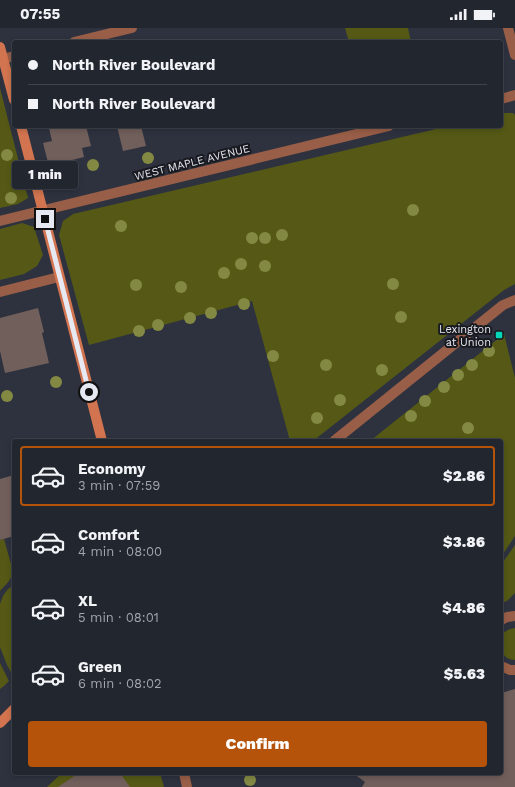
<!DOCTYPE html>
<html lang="en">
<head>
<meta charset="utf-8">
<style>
  :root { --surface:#22262f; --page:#2e323b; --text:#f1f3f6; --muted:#a2a5aa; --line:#3f434b; --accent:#b45309 }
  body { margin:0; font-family:"Work Sans",sans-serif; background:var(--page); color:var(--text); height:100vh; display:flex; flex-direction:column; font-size:15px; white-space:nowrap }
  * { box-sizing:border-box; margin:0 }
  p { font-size:13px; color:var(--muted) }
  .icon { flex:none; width:22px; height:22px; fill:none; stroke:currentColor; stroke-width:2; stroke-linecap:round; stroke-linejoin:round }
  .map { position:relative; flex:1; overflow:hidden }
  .side { position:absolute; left:12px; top:411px; width:491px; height:336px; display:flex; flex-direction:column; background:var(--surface); border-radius:4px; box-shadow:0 2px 6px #0003,0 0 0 1px var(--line) }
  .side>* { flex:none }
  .banner { position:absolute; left:12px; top:12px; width:491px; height:88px; border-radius:4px; box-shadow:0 2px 6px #0003,0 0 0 1px var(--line); display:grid; align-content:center; height:88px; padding:0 16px; background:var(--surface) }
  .end { position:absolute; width:18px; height:18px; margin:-9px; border:5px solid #e7e9f2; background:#111; box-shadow:0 0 0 2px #111 }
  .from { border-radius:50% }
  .bubble { position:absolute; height:28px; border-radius:4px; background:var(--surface); box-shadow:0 2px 6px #0003,0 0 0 1px var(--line); font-size:13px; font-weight:800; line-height:28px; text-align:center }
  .banner b { display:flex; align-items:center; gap:14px; height:38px; font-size:15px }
  .banner b+b { border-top:1px solid var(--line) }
  .banner i { width:10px; height:10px; background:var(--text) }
  ul { padding:7px 0 0; list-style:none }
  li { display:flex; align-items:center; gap:12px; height:60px; margin:0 8px 6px; padding:0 8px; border:2px solid transparent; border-radius:4px }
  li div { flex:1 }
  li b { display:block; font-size:15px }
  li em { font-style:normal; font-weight:800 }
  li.selected { border-color:var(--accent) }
  li>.icon { width:36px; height:36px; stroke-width:1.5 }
  .action { display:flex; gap:8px; margin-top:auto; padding:8px 16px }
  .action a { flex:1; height:46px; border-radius:4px; background:var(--accent); color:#fff; font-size:16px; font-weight:800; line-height:46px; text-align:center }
  .status { display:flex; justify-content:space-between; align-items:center; height:28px; padding:0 20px; background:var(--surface); direction:ltr }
  .status svg { height:11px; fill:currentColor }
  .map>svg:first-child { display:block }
  .green { fill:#555915 }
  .building { fill:#715f5b }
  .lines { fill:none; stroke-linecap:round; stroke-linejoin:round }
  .service { stroke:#995e47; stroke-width:10 }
  .minor { stroke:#995e47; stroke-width:10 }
  .tertiary { stroke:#995e47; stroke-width:10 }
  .secondary { stroke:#d2744f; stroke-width:10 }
  .tree { fill:#838943 }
  .route { stroke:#e7e9f2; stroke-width:5 }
  .poi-dot { fill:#00d5b7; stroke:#181a20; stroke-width:1.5 }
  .labels { text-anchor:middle; stroke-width:4; stroke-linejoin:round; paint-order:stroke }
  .street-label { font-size:11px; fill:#e7e9f2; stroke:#181a20 }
  .poi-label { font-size:11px; fill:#e7e9f2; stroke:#181a20; text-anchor:end }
</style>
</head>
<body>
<div class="status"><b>07:55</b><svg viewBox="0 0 49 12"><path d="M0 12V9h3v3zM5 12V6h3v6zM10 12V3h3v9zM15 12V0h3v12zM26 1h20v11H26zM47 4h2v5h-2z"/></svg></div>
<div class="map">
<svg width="515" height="759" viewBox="0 0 515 759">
  <rect width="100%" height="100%" fill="#2e323f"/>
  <g class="green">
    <path d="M345,0H408L411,14H349Z"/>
    <path d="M0,60L28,170L18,176L0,180Z"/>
    <path d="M503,85H513L515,87V256L504,262L313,413H290L252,273L89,317L59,207L63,193L73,186L449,98H501V86Z"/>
    <path d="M22,195L34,199L43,227L37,238L24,246L0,252V201Z"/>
    <path d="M504,306L515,350V508L501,529V413H370Z"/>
    <path d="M4,511L13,543C12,552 5,557 0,563V512Z"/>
    <path d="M515,517V565L507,573L501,575V537Z"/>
    <path d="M14,557V650L7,637L0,619V576L3,568L8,561Z"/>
    <path d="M515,600V632C506,631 501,627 501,617C501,606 503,602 515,600Z"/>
    <path d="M0,635L9,653L4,658L0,661Z"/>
    <path d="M62,745H160L164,759H47Z"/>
  </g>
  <g class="building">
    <path d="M58,98H86L91,118L82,120L84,129L49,138L43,115L52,113L49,100Z"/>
    <path d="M117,98H141L146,118L123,123Z"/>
    <path d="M38,280L44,304L42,305L49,335L5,345L0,323V290Z"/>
    <path d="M14,447V508L0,512V451Z"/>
    <path d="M515,661V759H362L365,754L353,745H501V665Z"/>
    <path d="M79,745H120L130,759H58Z"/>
  </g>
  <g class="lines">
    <g class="service">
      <path d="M74,14L132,0"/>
      <path d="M3,31L14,28"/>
    </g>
    <g class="minor">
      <path d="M508,0L515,27"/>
      <path d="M501,71L515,67"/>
      <path d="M0,193L389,98"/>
      <path d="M0,264L59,249"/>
      <path d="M501,592L507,589L515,588"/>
      <path d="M501,638L510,642H515"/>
      <path d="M184,745L187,759"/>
    </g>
    <path class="tertiary" d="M334,413L503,277L515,272"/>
    <g class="secondary">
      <path d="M0,19L14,72"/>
      <path d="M21,98L102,413"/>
      <path d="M0,695L14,681"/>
    </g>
  </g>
  <g class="tree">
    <circle cx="7" cy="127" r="6"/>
    <circle cx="148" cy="130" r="6"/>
    <circle cx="93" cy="137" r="6"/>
    <circle cx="11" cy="170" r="6"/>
    <circle cx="413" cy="182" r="6"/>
    <circle cx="121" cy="198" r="6"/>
    <circle cx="282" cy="207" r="6"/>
    <circle cx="252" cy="210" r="6"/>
    <circle cx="265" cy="210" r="6"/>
    <circle cx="241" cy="236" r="6"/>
    <circle cx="265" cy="238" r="6"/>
    <circle cx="224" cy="245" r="6"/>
    <circle cx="393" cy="256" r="6"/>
    <circle cx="136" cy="257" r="6"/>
    <circle cx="181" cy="259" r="6"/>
    <circle cx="244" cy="276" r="6"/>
    <circle cx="211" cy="285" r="6"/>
    <circle cx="401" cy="289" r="6"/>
    <circle cx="190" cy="290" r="6"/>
    <circle cx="158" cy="297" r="6"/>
    <circle cx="139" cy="303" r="6"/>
    <circle cx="489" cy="323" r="6"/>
    <circle cx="273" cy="328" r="6"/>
    <circle cx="326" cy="337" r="6"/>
    <circle cx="472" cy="337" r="6"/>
    <circle cx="382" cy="342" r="6"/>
    <circle cx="458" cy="347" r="6"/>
    <circle cx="56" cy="354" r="6"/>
    <circle cx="444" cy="359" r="6"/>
    <circle cx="7" cy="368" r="6"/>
    <circle cx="340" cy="372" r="6"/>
    <circle cx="425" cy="373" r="6"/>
    <circle cx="411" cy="388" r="6"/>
    <circle cx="317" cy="390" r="6"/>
    <circle cx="468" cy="400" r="6"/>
    <circle cx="250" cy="752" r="6"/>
  </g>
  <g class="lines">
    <path class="route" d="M45,191L89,364"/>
  </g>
  <rect class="poi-dot" x="495" y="303" width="8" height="8" rx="2"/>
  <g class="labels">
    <g class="street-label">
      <text transform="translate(192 134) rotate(-14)" y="4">WEST MAPLE AVENUE</text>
    </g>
    <g class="poi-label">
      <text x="491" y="305">Lexington<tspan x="491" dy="13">at Union</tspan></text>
    </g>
  </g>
</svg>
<i class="end from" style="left:89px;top:364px"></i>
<i class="end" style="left:45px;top:191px"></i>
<div class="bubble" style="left:12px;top:133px;width:66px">1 min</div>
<div class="banner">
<b><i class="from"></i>North River Boulevard</b>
<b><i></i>North River Boulevard</b>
</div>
<section class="side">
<ul>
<li class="selected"><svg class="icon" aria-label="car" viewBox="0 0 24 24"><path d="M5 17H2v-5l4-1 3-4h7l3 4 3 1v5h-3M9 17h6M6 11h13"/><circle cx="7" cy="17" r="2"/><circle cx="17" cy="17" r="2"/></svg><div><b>Economy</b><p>3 min · 07:59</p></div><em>$2.86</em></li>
<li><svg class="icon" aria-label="car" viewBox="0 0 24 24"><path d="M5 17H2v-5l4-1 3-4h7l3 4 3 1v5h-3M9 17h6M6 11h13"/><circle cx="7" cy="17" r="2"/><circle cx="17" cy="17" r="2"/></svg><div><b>Comfort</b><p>4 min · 08:00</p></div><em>$3.86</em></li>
<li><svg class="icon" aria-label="car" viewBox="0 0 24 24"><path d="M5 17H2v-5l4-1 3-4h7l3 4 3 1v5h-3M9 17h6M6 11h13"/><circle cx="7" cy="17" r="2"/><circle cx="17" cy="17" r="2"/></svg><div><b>XL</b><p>5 min · 08:01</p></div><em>$4.86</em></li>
<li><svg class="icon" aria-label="car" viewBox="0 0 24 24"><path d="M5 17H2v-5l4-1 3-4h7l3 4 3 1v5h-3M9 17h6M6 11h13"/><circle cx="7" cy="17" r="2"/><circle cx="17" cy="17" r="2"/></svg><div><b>Green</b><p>6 min · 08:02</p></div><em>$5.63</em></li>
</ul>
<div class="action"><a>Confirm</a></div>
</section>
</div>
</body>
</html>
